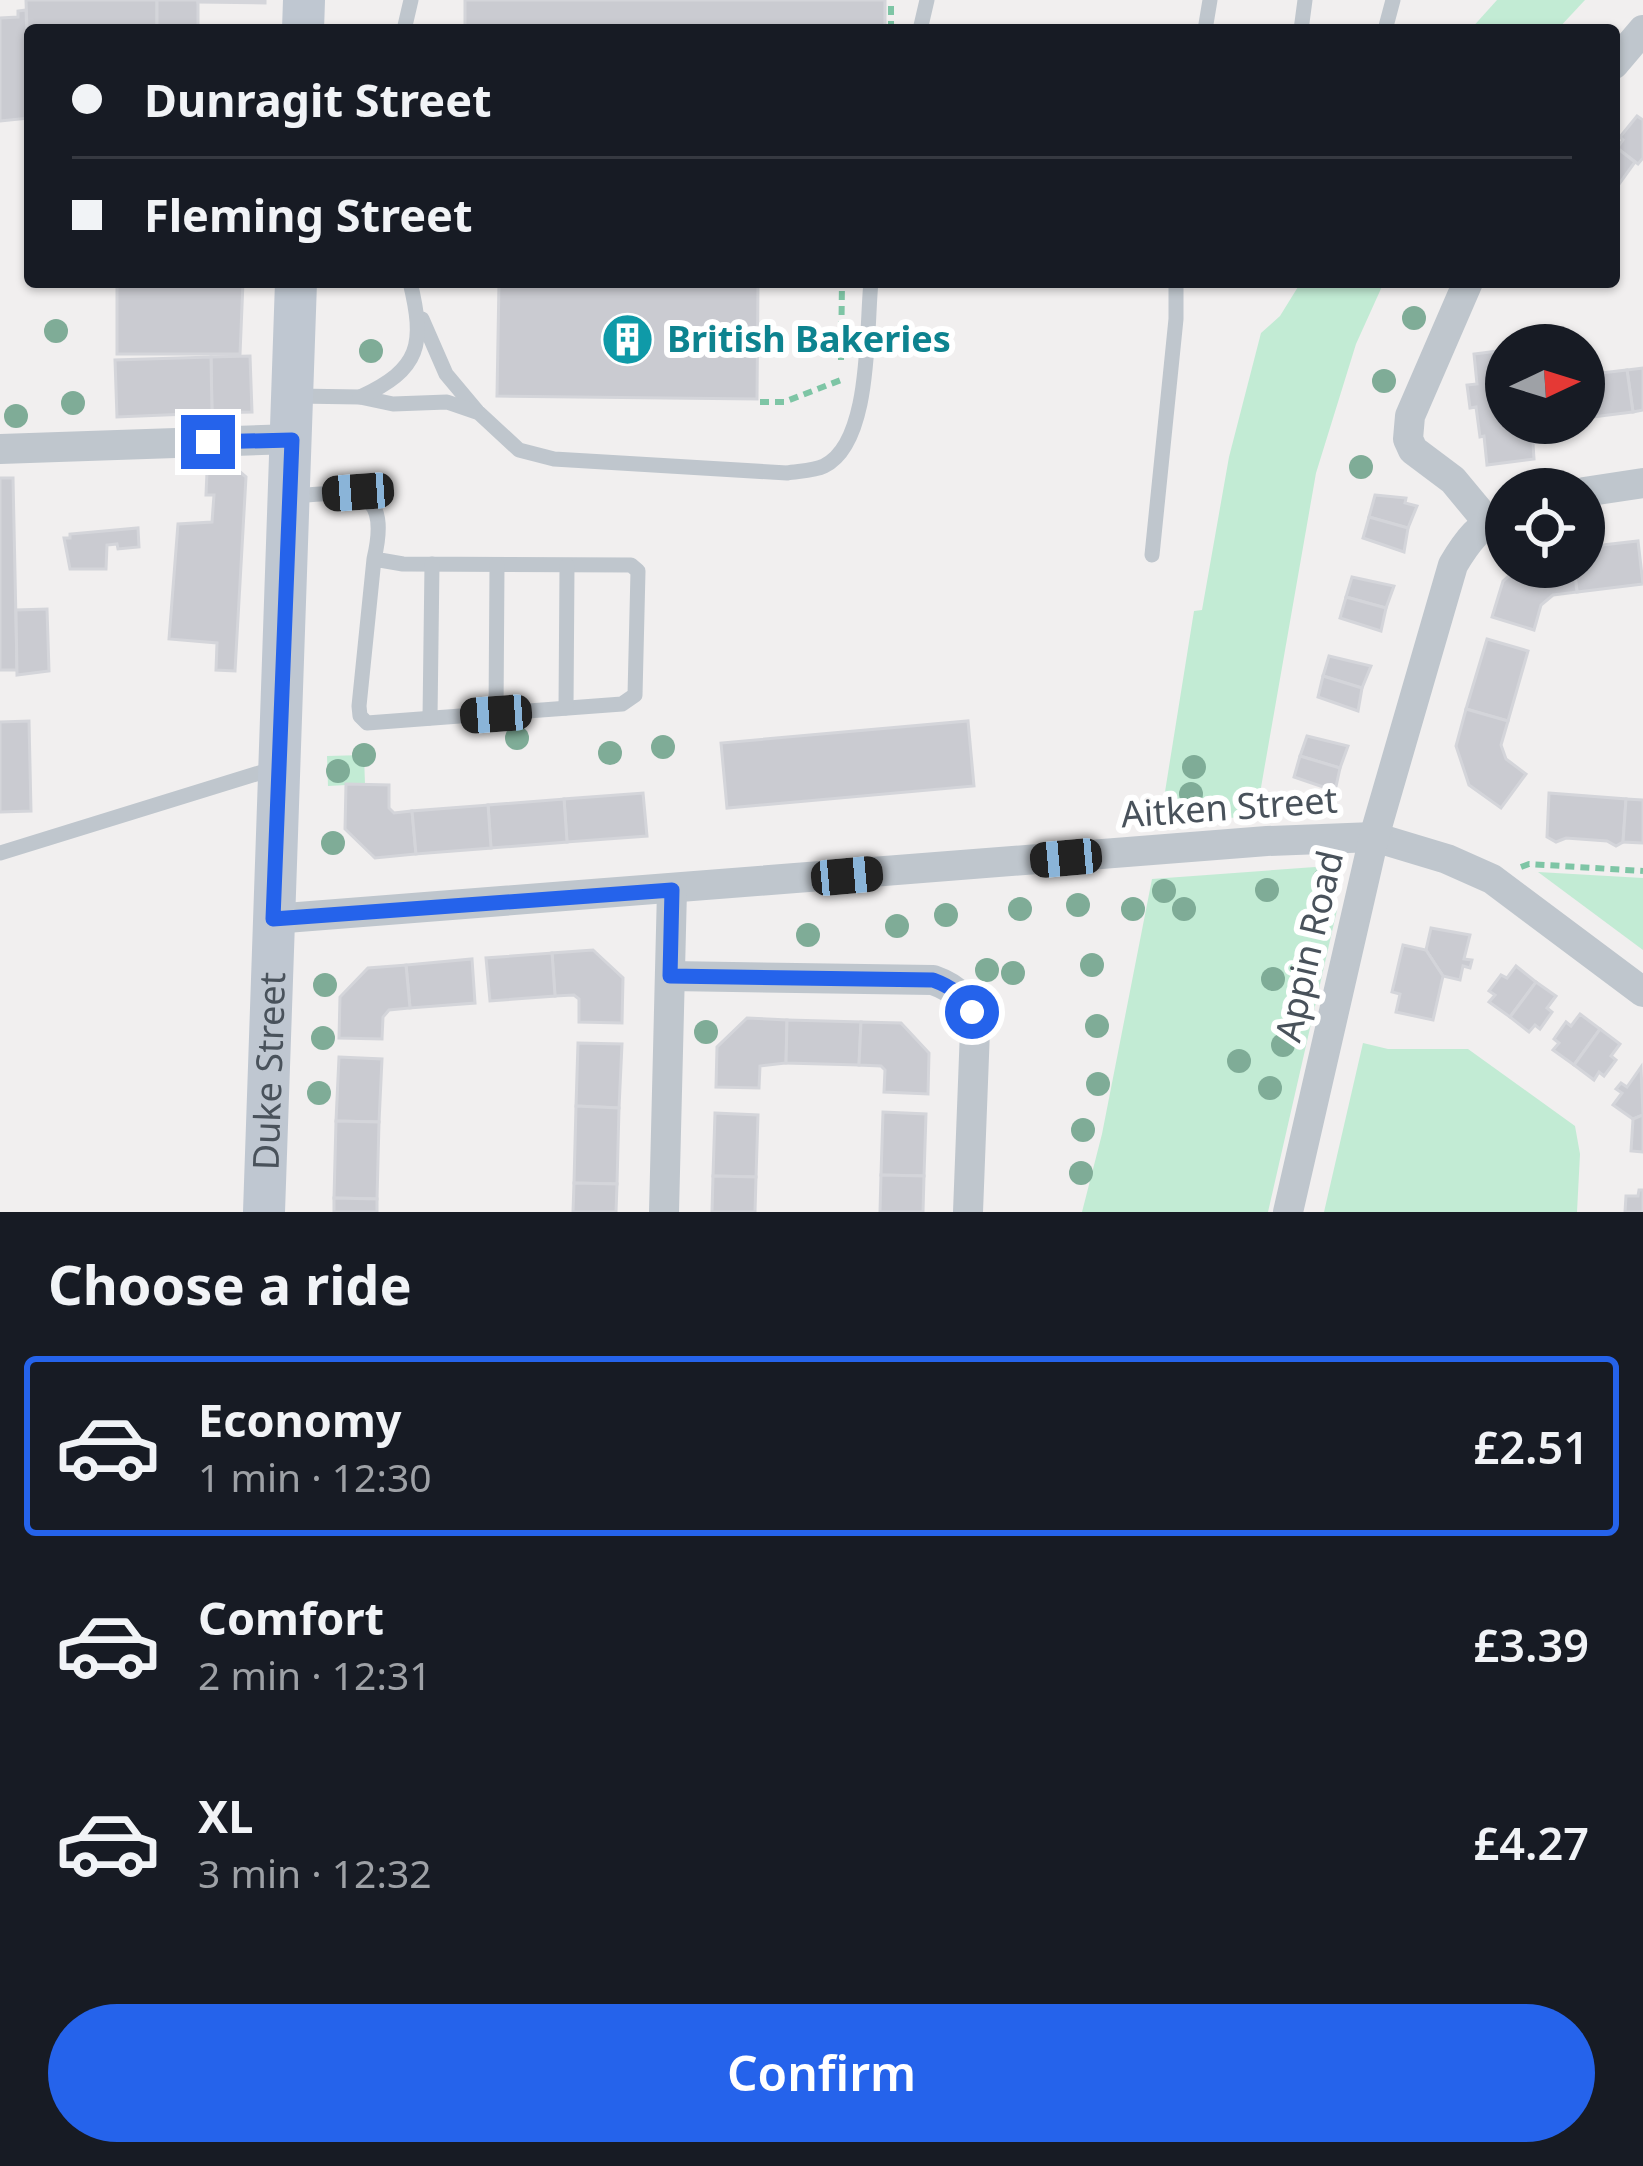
<!DOCTYPE html>
<html lang="en">
<head>
<meta charset="utf-8">
<style>
  :root { --surface:#171b24; --page:#20242c; --text:#f1f3f6; --muted:#9ea1a6; --line:#363941; --accent:#2563eb }
  body { margin:0; font-family:"Noto Sans",sans-serif; background:var(--page); color:var(--text); height:100vh; display:flex; flex-direction:column; font-size:45px; white-space:nowrap }
  * { box-sizing:border-box; margin:0 }
  p { font-size:39px; color:var(--muted) }
  .icon { flex:none; width:66px; height:66px; fill:none; stroke:currentColor; stroke-width:2; stroke-linecap:round; stroke-linejoin:round }
  .map { position:relative; height:1212px; overflow:hidden }
  .panel { display:flex; flex-direction:column; background:var(--surface); flex:1 }
  .panel>* { flex:none }
  .top-card { position:absolute; left:24px; top:24px; width:1596px; height:264px; border-radius:12px; box-shadow:0 3px 9px #0004; display:grid; align-content:center; height:264px; padding:0 48px; background:var(--surface) }
  .needle { width:78px; rotate:86deg }
  .controls { position:absolute; left:1485px; top:324px; display:grid; gap:24px }
  .controls a { display:grid; place-items:center; width:120px; height:120px; border-radius:50%; background:var(--surface); box-shadow:0 3px 9px #0004; font-size:60px }
  .end { position:absolute; width:54px; height:54px; margin:-27px; border:15px solid #2563eb; background:#fff; box-shadow:0 0 0 6px #fff }
  .from { border-radius:50% }
  .car { position:absolute; width:36px; height:72px; margin:-36px -18px; border-radius:15px; box-shadow:0 0 9px 3px #0007; background:linear-gradient(#222 24%,#8ab4d8 0 40%,#222 0 76%,#8ab4d8 0 86%,#222 0) }
  .top-card b { display:flex; align-items:center; gap:42px; height:114px; font-size:45px }
  .top-card b+b { border-top:3px solid var(--line) }
  .top-card i { width:30px; height:30px; background:var(--text) }
  ul { padding:0; list-style:none }
  li { display:flex; align-items:center; gap:36px; height:180px; margin:0 24px 18px; padding:0 24px; border:6px solid transparent; border-radius:12px }
  li div { flex:1 }
  li b { display:block; font-size:45px }
  li em { font-style:normal; font-weight:600 }
  li.active { border-color:var(--accent) }
  li>.icon { width:108px; height:108px; stroke-width:1.5 }
  h2 { padding:0 48px; font-size:54px; line-height:144px }
  .action { display:flex; gap:24px; margin-top:auto; padding:24px 48px }
  .action a { flex:1; height:138px; border-radius:72px; background:var(--accent); color:#fff; font-size:48px; font-weight:600; line-height:138px; text-align:center }
  .map>svg:first-child { display:block }
  .green { fill:#c2ebd4 }
  .building { fill:#cacbd1; stroke:#d4d5da; stroke-width:3 }
  .lines { fill:none; stroke-linecap:round; stroke-linejoin:round }
  .path { stroke:#7ec5a5; stroke-width:6; stroke-dasharray:9 6; stroke-linecap:butt }
  .lane { stroke:#bfc6cd; stroke-width:15 }
  .street { stroke:#bfc6cd; stroke-width:30 }
  .secondary { stroke:#bfc7d1; stroke-width:42 }
  .tree { fill:#7fac97 }
  .route { stroke:#2563eb; stroke-width:15 }
  .labels { text-anchor:middle; stroke-width:12; stroke-linejoin:round; paint-order:stroke }
  .culture-label { font-size:36px; font-weight:bold; fill:#0d838f; stroke:#fff; text-anchor:start }
  .street-label { font-size:36px; fill:#49525b; stroke:#fff }
</style>
</head>
<body>
<div class="map">
<svg width="1643" height="1212" viewBox="0 0 1643 1212">
  <rect width="100%" height="100%" fill="#f1efef"/>
  <g class="green">
    <path d="M1497,0H1585L1557,30H1470Z"/>
    <path d="M1301,282H1384L1356,344L1316,473L1256,816L1160,823L1194,611L1202,610L1229,457L1261,333L1280,316Z"/>
    <path d="M364,755L365,784L328,786L327,756Z"/>
    <path d="M1315,867L1334,882L1337,910L1268,1212H1082L1102,1134L1152,879Z"/>
    <path d="M1538,872L1643,878V950Z"/>
    <path d="M1363,1043L1388,1049H1468L1575,1126L1580,1154L1577,1212H1324Z"/>
  </g>
  <g class="building">
    <path d="M26,0H157V30H30V121Z"/>
    <rect x="157" y="0" width="41" height="30"/>
    <path d="M198,0H265V3L198,2Z"/>
    <rect x="465" y="0" width="420" height="30"/>
    <path d="M26,10L30,118L0,121V18L18,17V11Z"/>
    <path d="M1637,116L1643,120V158L1638,164L1617,148L1623,140L1620,137Z"/>
    <path d="M1617,148L1635,162L1614,191V152Z"/>
    <path d="M117,282H243L240,354H117Z"/>
    <path d="M499,282H758L757,399L497,396Z"/>
    <path d="M1506,350V423H1536L1538,442L1533,443L1534,459L1487,465L1484,436L1480,437L1476,407L1470,408L1467,385L1477,384L1474,354Z"/>
    <path d="M250,356L252,412L212,413L211,357Z"/>
    <path d="M211,357L212,413L117,417L115,360Z"/>
    <path d="M1643,368V410L1633,412L1627,370Z"/>
    <path d="M1627,370L1633,412L1584,418V375Z"/>
    <path d="M239,471L246,477L235,671L216,670L217,643L169,639L178,524L212,522L214,495H206L207,472Z"/>
    <path d="M0,478H13L17,670H0Z"/>
    <path d="M1375,495L1406,498L1405,503L1417,506L1408,528L1369,517Z"/>
    <path d="M1369,517L1408,528L1404,552L1363,538Z"/>
    <path d="M138,528L139,547L118,549L117,544L107,545L106,569H70L64,538H70V534Z"/>
    <path d="M1638,541L1643,584L1577,592L1574,567H1584V547Z"/>
    <path d="M1519,567H1574L1577,592L1553,595L1541,605L1534,630L1492,617L1503,581Z"/>
    <path d="M1352,577L1394,586L1386,608L1346,597Z"/>
    <path d="M1346,597L1386,608L1381,631L1340,618Z"/>
    <path d="M47,609L49,671L17,675L16,610Z"/>
    <path d="M1487,639L1528,651L1508,721L1466,709Z"/>
    <path d="M1329,656L1371,666L1362,688L1323,676Z"/>
    <path d="M1323,676L1362,688L1358,711L1318,697Z"/>
    <path d="M1466,709L1508,721L1501,745L1506,759L1526,774L1501,808L1469,785L1456,746Z"/>
    <path d="M29,721L31,811L0,812V722Z"/>
    <path d="M968,721L974,786L727,808L721,743Z"/>
    <path d="M1307,736L1348,746L1340,768L1300,756Z"/>
    <path d="M1300,756L1340,768L1335,791L1294,777Z"/>
    <path d="M346,784L389,785V808L394,813L412,811L416,854L375,858L345,829Z"/>
    <path d="M643,793L647,836L567,842L564,799Z"/>
    <path d="M1549,793L1626,799L1623,842L1616,846L1607,841L1566,838L1556,842L1547,837Z"/>
    <path d="M564,799L567,842L491,848L488,805Z"/>
    <path d="M1626,799L1643,800V843L1623,842Z"/>
    <path d="M488,805L491,848L416,854L412,811Z"/>
    <path d="M1431,928L1470,935L1464,959L1472,960L1470,968L1463,966L1460,980L1443,976L1426,950Z"/>
    <path d="M1403,945L1426,950L1443,976L1433,1020L1396,1012L1400,994L1392,992Z"/>
    <path d="M593,950L623,978L622,1023L579,1022V999L574,995L555,996L552,953Z"/>
    <path d="M552,953L555,996L490,1001L486,958Z"/>
    <path d="M472,959L475,1003L410,1008L406,965Z"/>
    <path d="M406,965L410,1008L389,1010L383,1017L382,1039L339,1038L340,997L368,968Z"/>
    <path d="M1516,966L1536,982L1510,1017L1489,1002L1495,995L1489,991L1501,975L1507,978Z"/>
    <path d="M1536,982L1556,996L1547,1008L1552,1012L1540,1029L1535,1025L1529,1032L1510,1017Z"/>
    <path d="M1580,1014L1600,1029L1574,1065L1553,1050L1559,1043L1554,1039L1566,1022L1571,1026Z"/>
    <path d="M747,1018L787,1020L786,1063L760,1066L759,1088L716,1087L717,1047Z"/>
    <path d="M787,1020L861,1022L859,1065L786,1063Z"/>
    <path d="M861,1022L901,1023L929,1053L928,1094L884,1092L885,1070L881,1066L859,1065Z"/>
    <path d="M1600,1029L1620,1044L1611,1056L1616,1060L1604,1076L1599,1072L1594,1080L1574,1065Z"/>
    <path d="M578,1043L622,1044L619,1108L576,1106Z"/>
    <path d="M339,1057L382,1059L379,1122L336,1121Z"/>
    <path d="M1641,1067L1643,1115L1633,1119L1613,1105L1622,1093L1616,1089L1621,1083L1627,1087Z"/>
    <path d="M576,1106L619,1108L617,1184L574,1183Z"/>
    <path d="M883,1112L926,1114L924,1176L881,1175Z"/>
    <path d="M715,1113L758,1115L756,1177L713,1176Z"/>
    <path d="M1643,1115V1152L1631,1151L1633,1119Z"/>
    <path d="M336,1121L379,1122L377,1199L334,1198Z"/>
    <path d="M881,1175L924,1176L923,1212H880Z"/>
    <path d="M713,1176L756,1177L755,1212H712Z"/>
    <path d="M574,1183L617,1184L616,1212H573Z"/>
    <path d="M1639,1190H1643V1212H1625L1626,1196H1638Z"/>
    <path d="M334,1198L377,1199V1212H334Z"/>
  </g>
  <g class="lines">
    <g class="path">
      <path d="M891,30V0"/>
      <path d="M841,360L842,282"/>
      <path d="M760,402H784L841,380"/>
      <path d="M1521,867L1529,864L1643,871"/>
    </g>
    <g class="lane">
      <path d="M404,30L411,0"/>
      <path d="M920,30L927,0"/>
      <path d="M1205,30L1210,0"/>
      <path d="M1301,30L1305,0"/>
      <path d="M1385,30L1393,0"/>
      <path d="M422,319L446,374L477,411"/>
      <path d="M296,396L360,397L393,404L447,402L479,413L519,450L554,459L787,473C798,471 814,471 824,466C872,443 866,328 871,282"/>
      <path d="M360,397C421,369 425,344 410,282"/>
      <path d="M292,496C351,492 392,482 374,559L403,564L631,565L638,571L635,695L622,704L367,723L360,716L359,706L374,559"/>
      <path d="M1152,555L1176,319V282"/>
      <path d="M566,708L567,566"/>
      <path d="M496,714L497,565"/>
      <path d="M430,718L432,564"/>
      <path d="M0,853L272,769"/>
    </g>
    <g class="street">
      <path d="M1614,64L1643,30"/>
      <path d="M1468,282L1410,416L1408,439L1413,450L1453,480L1487,521"/>
      <path d="M0,449L292,439"/>
      <path d="M1584,492L1643,483"/>
      <path d="M273,919L1267,841L1374,837L1447,859L1492,879L1643,992"/>
      <path d="M670,976L933,980C959,989 971,1003 975,1030L968,1212"/>
      <path d="M664,1212L672,890"/>
      <path d="M1288,1212L1374,837L1453,565C1467,541 1480,524 1506,513"/>
    </g>
    <g class="secondary">
      <path d="M303,30L304,0"/>
      <path id="s1" d="M264,1212L296,282"/>
    </g>
  </g>
  <g class="tree">
    <circle cx="1414" cy="318" r="12"/>
    <circle cx="56" cy="331" r="12"/>
    <circle cx="371" cy="351" r="12"/>
    <circle cx="1384" cy="381" r="12"/>
    <circle cx="73" cy="403" r="12"/>
    <circle cx="16" cy="416" r="12"/>
    <circle cx="1361" cy="467" r="12"/>
    <circle cx="517" cy="738" r="12"/>
    <circle cx="663" cy="747" r="12"/>
    <circle cx="610" cy="753" r="12"/>
    <circle cx="364" cy="755" r="12"/>
    <circle cx="1194" cy="767" r="12"/>
    <circle cx="338" cy="771" r="12"/>
    <circle cx="1191" cy="794" r="12"/>
    <circle cx="333" cy="843" r="12"/>
    <circle cx="1324" cy="880" r="12"/>
    <circle cx="1267" cy="890" r="12"/>
    <circle cx="1164" cy="891" r="12"/>
    <circle cx="1078" cy="905" r="12"/>
    <circle cx="1020" cy="909" r="12"/>
    <circle cx="1133" cy="909" r="12"/>
    <circle cx="1184" cy="909" r="12"/>
    <circle cx="946" cy="915" r="12"/>
    <circle cx="897" cy="926" r="12"/>
    <circle cx="808" cy="935" r="12"/>
    <circle cx="1092" cy="965" r="12"/>
    <circle cx="987" cy="970" r="12"/>
    <circle cx="1013" cy="973" r="12"/>
    <circle cx="1273" cy="979" r="12"/>
    <circle cx="325" cy="985" r="12"/>
    <circle cx="1097" cy="1026" r="12"/>
    <circle cx="706" cy="1032" r="12"/>
    <circle cx="323" cy="1038" r="12"/>
    <circle cx="1283" cy="1045" r="12"/>
    <circle cx="1239" cy="1061" r="12"/>
    <circle cx="1098" cy="1084" r="12"/>
    <circle cx="1270" cy="1088" r="12"/>
    <circle cx="319" cy="1093" r="12"/>
    <circle cx="1083" cy="1130" r="12"/>
    <circle cx="1081" cy="1173" r="12"/>
  </g>
  <g class="lines">
    <path class="route" d="M208,442L292,440L273,919L672,890L670,976L933,980C952,987 962,995 972,1012"/>
  </g>
  <defs>
    <symbol id="building-disc" viewBox="-11 -11 22 22"><circle r="9.5" fill="#0f9aa8" stroke="#fff"/><path d="M-4-6H4V6H1V3H-1V6H-4ZM-2.5-4.3h1.7v1.8h-1.7ZM.8-4.3h1.7v1.8H.8ZM-2.5-1h1.7V.8h-1.7ZM.8-1h1.7V.8H.8Z" fill="#fff"/></symbol>
  </defs>
  <g fill-rule="evenodd">
    <use href="#building-disc" x="598" y="310" width="59" height="59"/>
  </g>
  <g class="labels">
    <g class="culture-label">
      <text x="667" y="352">British Bakeries</text>
    </g>
    <g class="street-label">
      <text transform="translate(1229 807) rotate(-4)" y="13">Aitken Street</text>
      <text transform="translate(1309 946) rotate(-77)" y="13">Appin Road</text>
      <text dy="13" stroke="none"><textPath href="#s1" startOffset="141">Duke Street</textPath></text>
    </g>
  </g>
</svg>
<div class="controls">
<a><svg class="needle" viewBox="-14 -14 28 28"><path d="M0-13l5 13h-10z" fill="#e53935"/><path d="M0 13l5-13h-10z" fill="#9ea1a6"/></svg></a>
<a><svg class="icon" aria-label="locate" viewBox="0 0 24 24"><circle cx="12" cy="12" r="6"/><path d="M12 2v4M12 18v4M2 12h4M18 12h4"/></svg></a>
</div>
<i class="end from" style="left:972px;top:1012px"></i>
<i class="end" style="left:208px;top:442px"></i>
<i class="car" style="left:358px;top:492px;rotate:266deg"></i>
<i class="car" style="left:496px;top:714px;rotate:266deg"></i>
<i class="car" style="left:1066px;top:858px;rotate:265deg"></i>
<i class="car" style="left:847px;top:876px;rotate:85deg"></i>
<div class="top-card">
<b><i class="from"></i>Dunragit Street</b>
<b><i></i>Fleming Street</b>
</div>
</div>
<section class="panel">
<h2>Choose a ride</h2>
<ul>
<li class="active"><svg class="icon" aria-label="car" viewBox="0 0 24 24"><path d="M5 17H2v-5l4-1 3-4h7l3 4 3 1v5h-3M9 17h6M6 11h13"/><circle cx="7" cy="17" r="2"/><circle cx="17" cy="17" r="2"/></svg><div><b>Economy</b><p>1 min · 12:30</p></div><em>£2.51</em></li>
<li><svg class="icon" aria-label="car" viewBox="0 0 24 24"><path d="M5 17H2v-5l4-1 3-4h7l3 4 3 1v5h-3M9 17h6M6 11h13"/><circle cx="7" cy="17" r="2"/><circle cx="17" cy="17" r="2"/></svg><div><b>Comfort</b><p>2 min · 12:31</p></div><em>£3.39</em></li>
<li><svg class="icon" aria-label="car" viewBox="0 0 24 24"><path d="M5 17H2v-5l4-1 3-4h7l3 4 3 1v5h-3M9 17h6M6 11h13"/><circle cx="7" cy="17" r="2"/><circle cx="17" cy="17" r="2"/></svg><div><b>XL</b><p>3 min · 12:32</p></div><em>£4.27</em></li>
</ul>
<div class="action"><a>Confirm</a></div>
</section>
</body>
</html>
